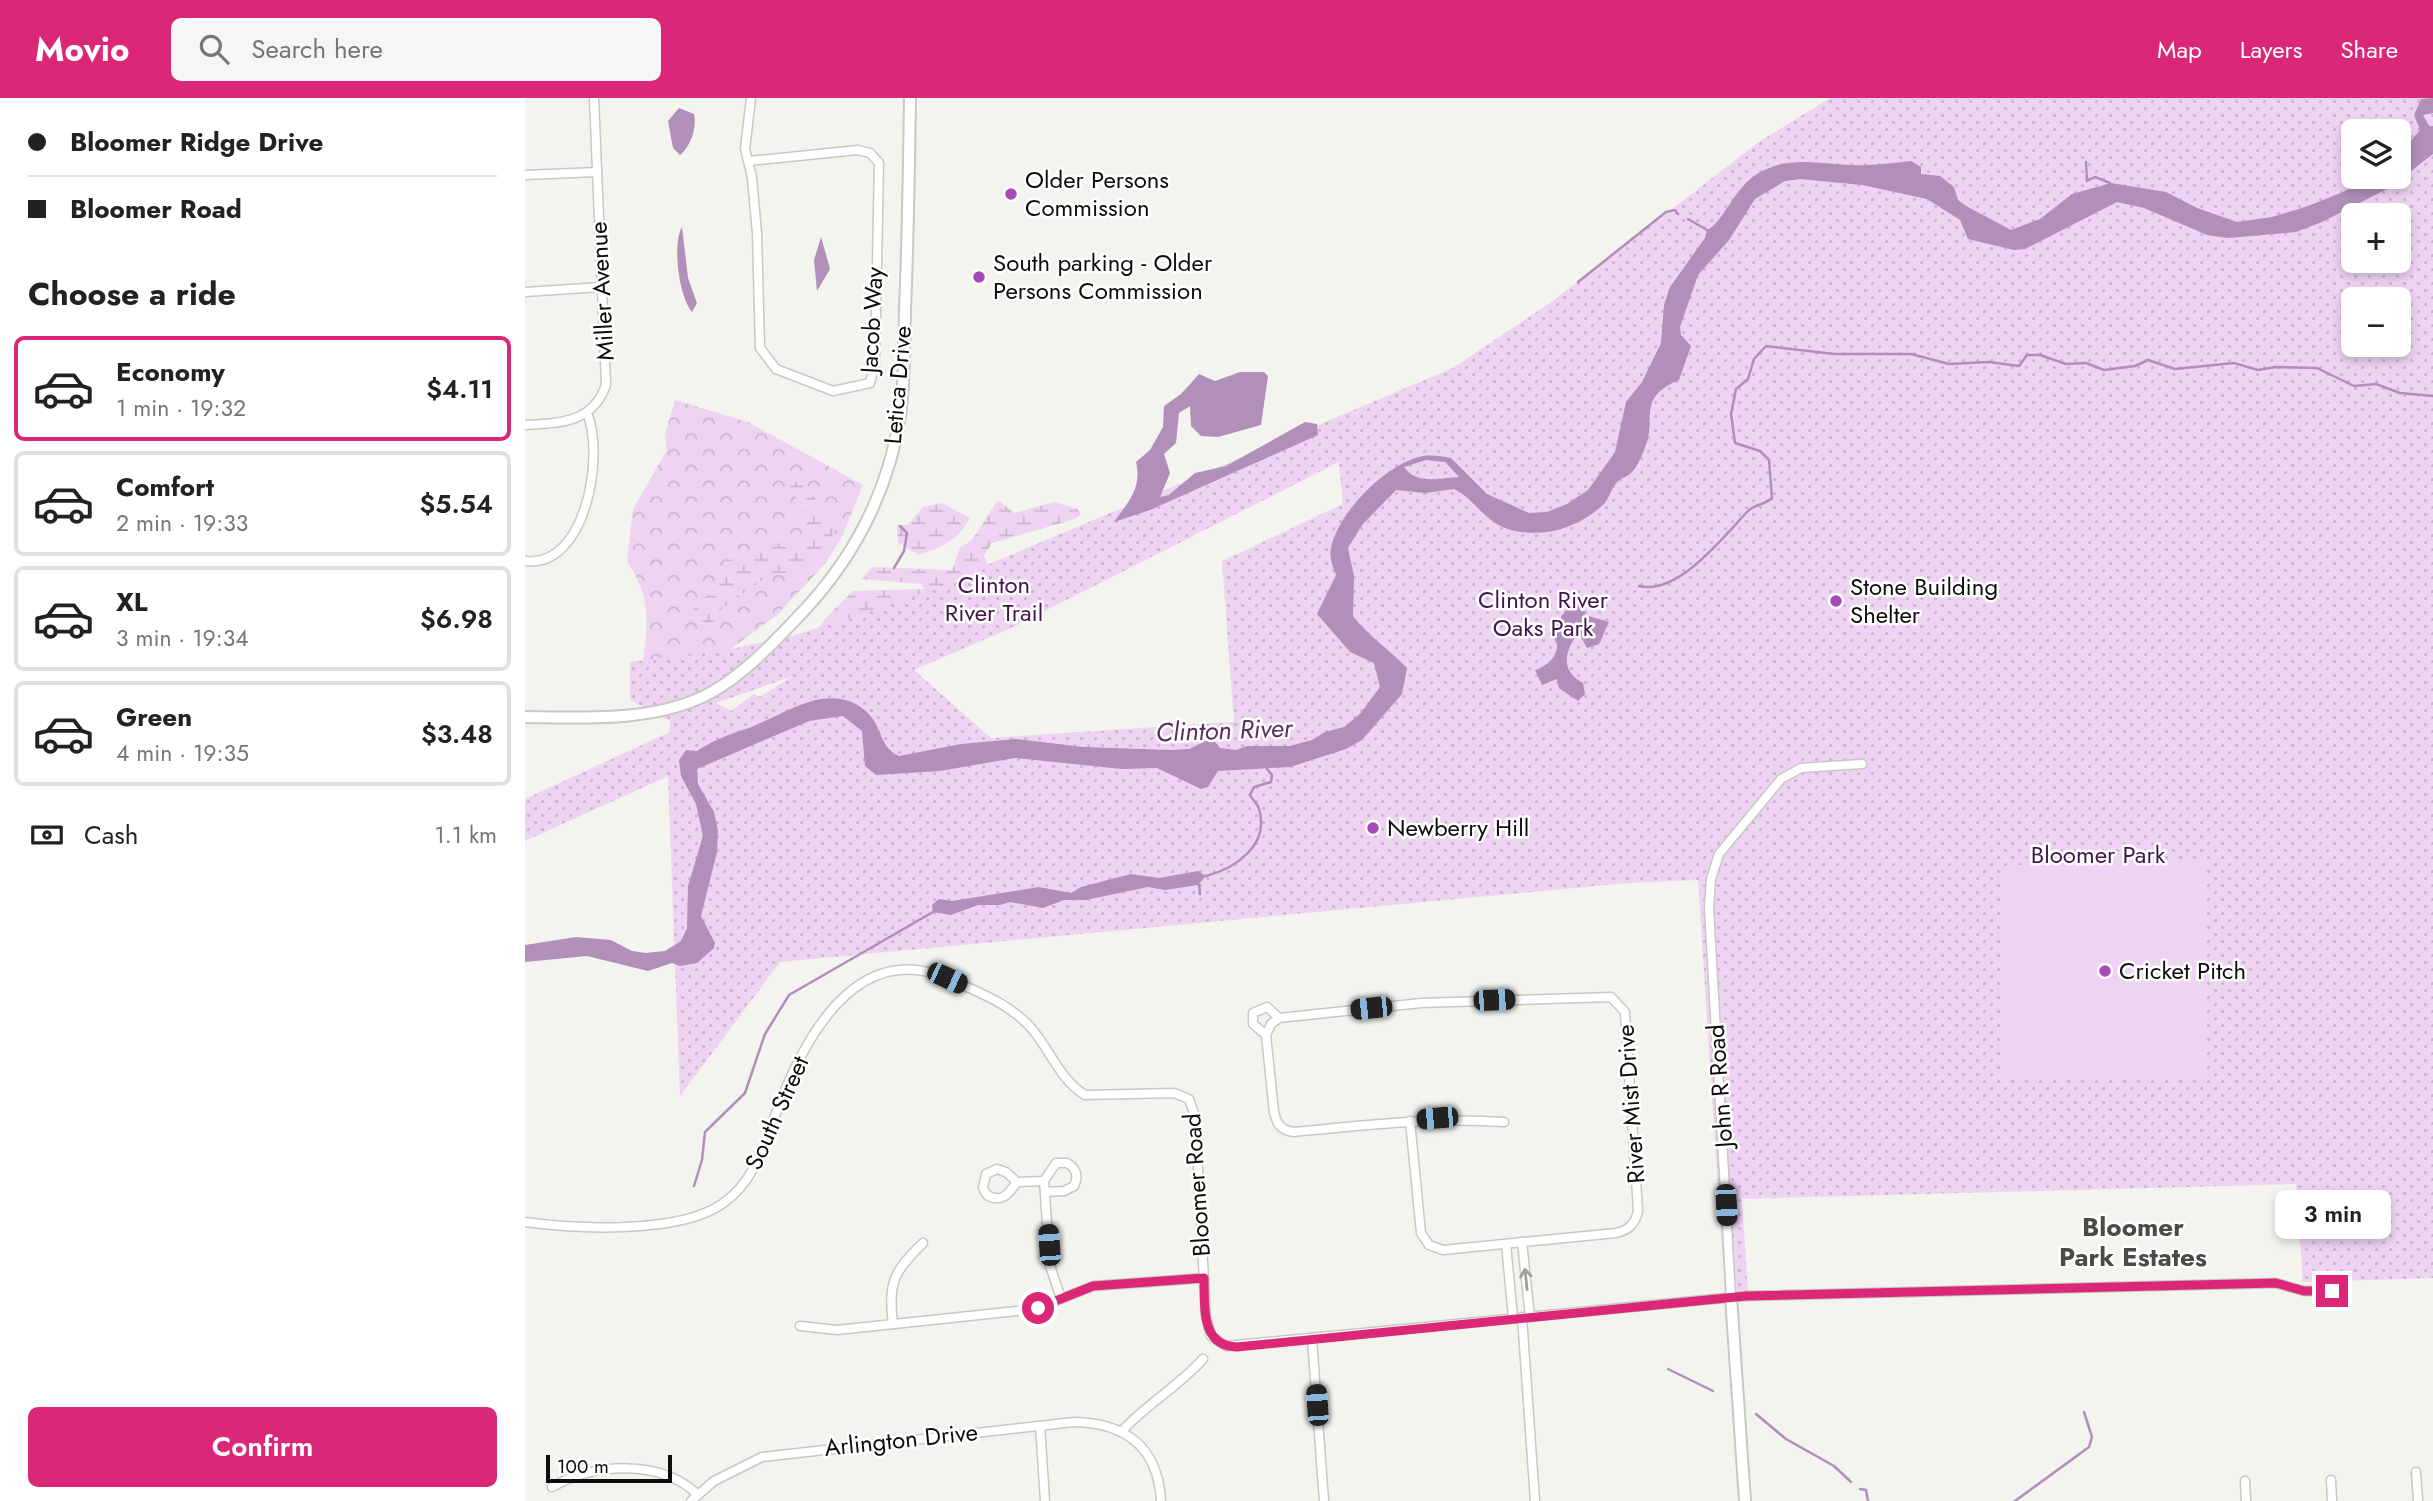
<!DOCTYPE html>
<html lang="en">
<head>
<meta charset="utf-8">
<style>
  :root { --surface:#fff; --page:#f6f6f6; --text:#222; --muted:#767676; --line:#e0e0e0; --accent:#db2777 }
  body { margin:0; font-family:Jost,sans-serif; background:var(--page); color:var(--text); height:100vh; display:flex; flex-direction:column; font-size:26px; white-space:nowrap }
  * { box-sizing:border-box; margin:0 }
  p { font-size:23px; color:var(--muted) }
  .icon { flex:none; width:38px; height:38px; fill:none; stroke:currentColor; stroke-width:2; stroke-linecap:round; stroke-linejoin:round }
  .map { position:relative; flex:1; overflow:hidden }
  .panel { display:flex; flex-direction:column; background:var(--surface); width:525px }
  .panel>* { flex:none }
  .top-card { display:grid; align-content:center; height:154px; padding:0 28px; background:var(--surface) }
  .fabs { position:absolute; left:1816px; top:21px; display:grid; gap:14px }
  .fabs a { display:grid; place-items:center; width:70px; height:70px; border-radius:10px; background:var(--surface); box-shadow:0 4px 10px #0003; font-size:35px }
  .scale { position:absolute; left:21px; bottom:18px; width:126px; box-sizing:border-box; padding-left:7px; border:4px solid #0d0d0b; border-top:0; font-size:19px; line-height:24px; white-space:nowrap; color:#0d0d0b; -webkit-text-stroke:5px #fff; paint-order:stroke }
  .end { position:absolute; width:32px; height:32px; margin:-16px; border:9px solid #db2777; background:#fff; box-shadow:0 0 0 4px #fff }
  .from { border-radius:50% }
  .bubble { position:absolute; height:49px; border-radius:10px; background:var(--surface); box-shadow:0 4px 10px #0003; font-size:23px; font-weight:600; line-height:49px; text-align:center }
  .car { position:absolute; width:21px; height:42px; margin:-21px -10px; border-radius:9px; box-shadow:0 0 5px 2px #0007; background:linear-gradient(#222 24%,#8ab4d8 0 40%,#222 0 76%,#8ab4d8 0 86%,#222 0) }
  .top-card b { display:flex; align-items:center; gap:24px; height:66px; font-size:26px }
  .top-card b+b { border-top:2px solid var(--line) }
  .top-card i { width:18px; height:18px; background:var(--text) }
  ul { padding:0; list-style:none }
  li { display:flex; align-items:center; gap:21px; height:105px; margin:0 14px 10px; padding:0 14px; border:4px solid var(--line); border-radius:10px }
  li div { flex:1 }
  li b { display:block; font-size:26px }
  li em { font-style:normal; font-weight:600 }
  li.current { border-color:var(--accent) }
  li>.icon { width:63px; height:63px; stroke-width:1.5 }
  h2 { padding:0 28px; font-size:32px; line-height:84px }
  .pay { display:flex; align-items:center; gap:18px; height:77px; padding:0 28px; font-size:26px }
  .pay p { margin-inline-start:auto }
  .cta { display:flex; gap:14px; margin-top:auto; padding:14px 28px }
  .cta a { flex:1; height:80px; border-radius:10px; background:var(--accent); color:#fff; font-size:28px; font-weight:600; line-height:80px; text-align:center }
  header { display:flex; align-items:center; gap:42px; box-sizing:border-box; height:98px; padding:0 35px; background:var(--accent); color:#fff }
  header strong { font-size:33px }
  nav { display:flex; gap:38px; margin-inline-start:auto; font-size:24px }
  .search { width:490px; height:63px; background:var(--page); display:flex; align-items:center; gap:18px; box-sizing:border-box; padding:0 24px; border-radius:10px; color:var(--muted); font-size:26px }
  main { display:flex; flex:1; min-height:0 }
  .map>svg:first-child { display:block }
  .forest { fill:url(#forest-crowns) }
  .wetland { fill:url(#wetland-marsh) }
  .park { fill:url(#park-dots); fill-rule:evenodd }
  .pitch { fill:#eed3f3 }
  .water { fill:#b28eba; fill-rule:evenodd }
  .lines { fill:none; stroke-linecap:round; stroke-linejoin:round }
  .stream { stroke:#b28eba; stroke-width:2.5 }
  .street-casing { stroke:#c8c9c3; stroke-width:11 }
  .secondary-casing { stroke:#c8c9c3; stroke-width:14 }
  .street { stroke:#fff; stroke-width:8 }
  .secondary { stroke:#fff; stroke-width:10 }
  .oneway { stroke:#9e9e9d }
  .route { stroke:#db2777; stroke-width:9 }
  .poi-dot { fill:#a54bb7; stroke:#fff; stroke-width:2.5 }
  .labels { text-anchor:middle; stroke-width:5; stroke-linejoin:round; paint-order:stroke }
  .poi-label { font-size:24px; fill:#0d0d0b; stroke:#fff; text-anchor:start }
  .street-label { font-size:24px; fill:#0d0d0b; stroke:#fff }
  .park-label { font-size:24px; fill:#42144b; stroke:#fff }
  .water-label { font-size:26px; font-style:italic; fill:#5a2c63; stroke:#fff }
  .neighbourhood-label { font-size:26px; font-weight:bold; fill:#4a4b46; stroke:#fff }
</style>
</head>
<body>
<header>
<strong>Movio</strong>
<div class="search"><svg class="icon" aria-label="search" viewBox="0 0 24 24"><circle cx="10" cy="10" r="6"/><path d="M15 15l6 6"/></svg>Search here</div>
<nav><a>Map</a><a>Layers</a><a>Share</a></nav>
</header>
<main>
<section class="panel">
<div class="top-card">
<b><i class="from"></i>Bloomer Ridge Drive</b>
<b><i></i>Bloomer Road</b>
</div>
<h2>Choose a ride</h2>
<ul>
<li class="current"><svg class="icon" aria-label="car" viewBox="0 0 24 24"><path d="M5 17H2v-5l4-1 3-4h7l3 4 3 1v5h-3M9 17h6M6 11h13"/><circle cx="7" cy="17" r="2"/><circle cx="17" cy="17" r="2"/></svg><div><b>Economy</b><p>1 min · 19:32</p></div><em>$4.11</em></li>
<li><svg class="icon" aria-label="car" viewBox="0 0 24 24"><path d="M5 17H2v-5l4-1 3-4h7l3 4 3 1v5h-3M9 17h6M6 11h13"/><circle cx="7" cy="17" r="2"/><circle cx="17" cy="17" r="2"/></svg><div><b>Comfort</b><p>2 min · 19:33</p></div><em>$5.54</em></li>
<li><svg class="icon" aria-label="car" viewBox="0 0 24 24"><path d="M5 17H2v-5l4-1 3-4h7l3 4 3 1v5h-3M9 17h6M6 11h13"/><circle cx="7" cy="17" r="2"/><circle cx="17" cy="17" r="2"/></svg><div><b>XL</b><p>3 min · 19:34</p></div><em>$6.98</em></li>
<li><svg class="icon" aria-label="car" viewBox="0 0 24 24"><path d="M5 17H2v-5l4-1 3-4h7l3 4 3 1v5h-3M9 17h6M6 11h13"/><circle cx="7" cy="17" r="2"/><circle cx="17" cy="17" r="2"/></svg><div><b>Green</b><p>4 min · 19:35</p></div><em>$3.48</em></li>
</ul>
<div class="pay"><svg class="icon" aria-label="cash" viewBox="0 0 24 24"><path d="M3 7h18v10H3z"/><circle cx="12" cy="12" r="2"/></svg>Cash<p>1.1 km</p></div>
<div class="cta"><a>Confirm</a></div>
</section>
<div class="map">
<svg width="1908" height="1403" viewBox="0 0 1908 1403">
  <defs>
    <pattern id="forest-crowns" width="20" height="18" patternUnits="userSpaceOnUse" patternTransform="scale(1.75)"><rect width="20" height="18" fill="#eed3f3"/><path d="M2 6a3 3 0 1 1 6 0M12 15a3 3 0 1 1 6 0" fill="none" stroke="#cbb4cf"/></pattern>
    <pattern id="wetland-marsh" width="20" height="14" patternUnits="userSpaceOnUse" patternTransform="scale(1.75)"><rect width="20" height="14" fill="#eed3f3"/><path d="M1 5h8M5 5V1M11 12h8M15 12V8" fill="none" stroke="#cbb4cf"/></pattern>
    <pattern id="park-dots" width="8" height="8" patternUnits="userSpaceOnUse" patternTransform="scale(1.75)"><rect width="8" height="8" fill="#eed3f3"/><path d="M2 2h.1M6 6h.1" fill="none" stroke="#cbb4cf" stroke-width="1.8" stroke-linecap="round"/></pattern>
  </defs>
  <rect width="100%" height="100%" fill="#f3f4ee"/>
  <path class="forest" d="M150,302L223,324L338,387L318,437L300,466L252,517L196,558L115,581C122,537 130,502 102,464L108,411L142,352L140,336Z"/>
  <g class="wetland">
    <path d="M276,382L312,429L296,456L279,471L242,479L195,512L185,529L166,514L178,500L187,496L196,468L216,456L280,439L281,421L265,387Z"/>
    <path d="M473,402L489,415L529,404L552,411L556,416L550,421L467,445L459,458L464,468L478,467L290,535C299,520 315,506 328,493L400,491L396,486L336,481L348,469L427,472L435,450L447,442Z"/>
    <path d="M417,405L445,420C433,443 417,449 394,457L373,445L372,427H383L398,409Z"/>
  </g>
  <path class="park" d="M1305,0H1908V1180L1778,1184L1771,1086L1217,1101L1223,1196L1200,1198L1173,782L1103,785L255,864L155,998L143,678L0,743V701L145,634V623L105,602V564L211,550L267,538L377,503L928,270L1025,205L1234,44ZM1829,33H1874V79H1829ZM1829,117H1874V163H1829ZM1829,201H1874V247H1829ZM814,364L818,406L697,463L709,624L466,640L389,572L486,530ZM268,578L235,599L229,596L206,613L191,605Z"/>
  <path class="pitch" d="M1682,763L1679,981L1479,978L1478,774L1493,767Z"/>
  <g class="water">
    <path d="M1908,0V15L1898,17L1904,28H1908V56L1864,90L1797,124L1771,134L1703,140L1682,137L1619,110L1592,104L1500,151L1489,152L1443,141L1435,122L1402,101L1337,87L1275,81L1260,83L1230,101L1204,142L1173,177L1155,229L1156,237L1166,248L1154,282C1109,301 1134,322 1119,352C1116,359 1112,370 1106,375C1102,379 1096,380 1093,383C1086,390 1085,399 1079,406C1053,431 1014,442 980,430C959,422 948,400 929,391L900,395L871,392L837,427L823,450L829,478L828,518C844,539 864,551 882,570L877,596L837,642L821,651L765,669L693,673L683,689L676,691L632,670L597,671L490,660L415,673L351,677L340,668L337,633L318,618L284,623L172,671L173,686L189,714L193,733L192,754L176,818L190,845L189,850L172,865L155,868L147,865L123,873L62,858L0,864V847L51,839L86,842L107,853L121,855L140,853L156,843L162,830L163,788L178,738L171,706L156,678L154,662L161,652L172,653C187,643 204,636 221,631C256,619 300,583 337,610C359,626 352,648 374,658L436,646L491,641L558,649L646,652L664,651L687,640L695,650L711,652L722,648H765L787,642L800,634L819,629L835,616L855,589L849,565L825,554L792,516L811,477C808,468 804,460 806,450C813,415 859,368 894,359C904,356 915,358 926,360L962,396L1004,415L1022,414L1042,406L1063,392L1090,354L1101,304L1117,284L1136,245L1139,207L1145,189L1180,140L1182,132C1198,125 1209,90 1232,76C1264,57 1291,66 1326,67C1347,68 1366,65 1386,63L1396,69V76L1415,78L1429,89L1433,102L1441,108L1486,132L1515,121L1547,96L1586,85L1641,94L1672,110L1712,124L1747,119L1783,108L1818,94L1845,79H1874V57L1895,32L1889,17L1896,1ZM901,362L920,364L934,379C916,380 891,387 879,369Z"/>
    <path d="M154,10L169,16C172,29 166,48 155,57L148,50L143,23Z"/>
    <path d="M157,129L163,180L172,205L167,214C154,199 147,146 157,129Z"/>
    <path d="M296,139L305,171L292,193L289,162Z"/>
    <path d="M715,274H739L743,278L736,327L693,339L676,338L666,328L665,308L654,315L651,345L639,356L645,375L635,399L644,397L670,375L701,368L780,324L792,326L793,337L625,412L589,424C604,403 617,390 611,364L625,352L638,329L639,308L656,296L674,276L690,283Z"/>
    <path d="M1057,497L1060,517L1084,524L1074,546L1062,550L1054,535C1039,552 1035,573 1058,585L1060,596L1053,603L1034,590L1032,581L1017,587L1010,572C1020,569 1031,561 1032,549C1032,541 1029,545 1029,538C1031,522 1045,505 1057,497Z"/>
    <path d="M673,773L681,778L673,787L640,792L623,789L561,802H539L518,810L485,804L475,807H453L426,817L408,814L407,807L414,801L427,803L514,789L546,795L556,789L606,776L634,780Z"/>
  </g>
  <g class="lines">
    <g class="stream">
      <path d="M1561,64L1562,83L1570,79L1585,85"/>
      <path d="M1163,121L1182,132"/>
      <path d="M1053,184L1141,114L1150,112L1153,116"/>
      <path d="M369,470L379,453L382,435L375,428"/>
      <path d="M1114,488C1153,498 1199,438 1223,413C1230,406 1240,407 1247,400L1244,362L1235,353L1210,345L1206,316L1211,291L1223,281L1229,261L1241,248L1309,256H1386L1424,266L1464,264L1494,268L1502,257H1515L1541,266L1561,265L1579,272L1610,268L1623,262L1650,271L1709,265L1733,272L1750,269L1792,270L1829,288L1851,286L1875,295L1908,298"/>
      <path d="M681,778C711,770 745,747 734,711C733,706 727,702 725,697L729,689L746,684L747,677L742,671"/>
      <path d="M674,787L675,796"/>
      <path d="M169,1088L177,1062L180,1034L220,995L240,936L264,897L408,814"/>
      <path d="M1143,1271L1188,1293"/>
      <path d="M1231,1316L1261,1341L1309,1368L1326,1384"/>
      <path d="M1335,1391L1341,1392L1343,1403"/>
      <path d="M1490,1403L1564,1349L1567,1339L1559,1314"/>
    </g>
    <defs>
      <g id="street">
        <path d="M224,63L333,52L345,55L354,65L350,266L345,285L308,293L251,271L235,250L232,136L227,79L220,51L226,0"/>
        <path d="M0,77L72,74"/>
        <path d="M0,194L76,189"/>
        <path d="M0,327C35,325 68,325 81,287L69,0"/>
        <path d="M0,463C61,471 80,357 62,315"/>
        <path d="M741,937L728,926V915L742,909L754,920"/>
        <path d="M885,1023L896,1135L904,1147L918,1152L1091,1135C1104,1132 1110,1126 1113,1113L1100,914L1086,899L896,905L754,920L746,926L741,937L749,1014C752,1027 756,1032 769,1034C840,1027 908,1019 979,1024"/>
        <path d="M492,1084C484,1095 477,1106 462,1097L458,1090L461,1076L472,1071L481,1074L492,1084L519,1083"/>
        <path d="M520,1094L539,1093L549,1088C554,1078 551,1070 542,1065H531L519,1083L525,1168L536,1200"/>
        <path d="M0,1124C51,1131 154,1136 197,1106C235,1081 243,1031 260,992C288,926 338,845 421,880C451,893 486,906 507,931C525,952 535,982 560,997L649,995L664,1001L670,1018L681,1219L686,1238L701,1248L1221,1198L1751,1185L1779,1193H1807"/>
        <path d="M997,1144L1005,1219"/>
        <path d="M981,1146L988,1220"/>
        <path d="M1206,1199L1184,810L1186,781L1194,756L1256,681L1276,670L1337,666"/>
        <path d="M997,1219L1010,1403"/>
        <path d="M368,1226C363,1185 368,1174 398,1145"/>
        <path d="M275,1228L312,1232L492,1213L523,1206L568,1188L679,1180"/>
        <path d="M787,1241L799,1403"/>
        <path d="M515,1328L520,1403"/>
        <path d="M598,1332C623,1305 654,1288 678,1261"/>
        <path d="M1891,1374L1893,1403"/>
        <path d="M1806,1382L1807,1403"/>
        <path d="M1720,1383L1721,1403"/>
        <path d="M27,1389C70,1365 135,1361 172,1396"/>
        <path d="M166,1403L189,1383L237,1359L549,1324C601,1325 633,1349 636,1403"/>
      </g>
      <g id="secondary">
        <path d="M0,619C60,620 134,624 187,594C219,576 246,547 271,521C326,465 363,396 375,318C380,283 379,247 380,212C383,141 384,71 385,0"/>
        <path d="M1206,1199L1220,1403"/>
      </g>
    </defs>
    <use href="#street" class="street-casing"/>
    <use href="#secondary" class="secondary-casing"/>
    <use href="#street" class="street"/>
    <use href="#secondary" class="secondary"/>
  </g>
  <defs><path id="oneway-shaft" d="M-6 0H5M1.5-3L5.5 0L1.5 3" fill="none" stroke-width="1.6" stroke-linecap="round" stroke-linejoin="round" transform="scale(1.75)"/></defs>
  <use class="oneway" href="#oneway-shaft" transform="translate(1001 1181) rotate(-96)"/>
  <g class="lines">
    <path class="route" d="M513,1210L568,1188L679,1180C680,1208 675,1248 712,1249L1221,1198L1751,1185L1779,1193H1807"/>
  </g>
  <g class="poi-dot">
    <circle cx="486" cy="96" r="7"/>
    <circle cx="454" cy="179" r="7"/>
    <circle cx="1311" cy="503" r="7"/>
    <circle cx="848" cy="730" r="7"/>
    <circle cx="1580" cy="873" r="7"/>
  </g>
  <g class="labels">
    <g class="poi-label">
      <text x="500" y="90">Older Persons<tspan x="500" dy="28">Commission</tspan></text>
      <text x="468" y="173">South parking - Older<tspan x="468" dy="28">Persons Commission</tspan></text>
      <text x="1325" y="497">Stone Building<tspan x="1325" dy="28">Shelter</tspan></text>
      <text x="862" y="738">Newberry Hill</text>
      <text x="1594" y="881">Cricket Pitch</text>
    </g>
    <g class="street-label">
      <text transform="translate(77 193) rotate(-93)" y="8">Miller Avenue</text>
      <text transform="translate(347 222) rotate(-87)" y="8">Jacob Way</text>
      <text transform="translate(373 287) rotate(-85)" y="8">Letica Drive</text>
      <text transform="translate(1195 988) rotate(-94)" y="8">John R Road</text>
      <text transform="translate(1106 1006) rotate(-94)" y="8">River Mist Drive</text>
      <text transform="translate(252 1015) rotate(-66)" y="8">South Street</text>
      <text transform="translate(672 1087) rotate(-94)" y="8">Bloomer Road</text>
      <text transform="translate(376 1342) rotate(-6)" y="8">Arlington Drive</text>
    </g>
    <g class="park-label">
      <text x="469" y="495">Clinton<tspan x="469" dy="28">River Trail</tspan></text>
      <text x="1018" y="510">Clinton River<tspan x="1018" dy="28">Oaks Park</tspan></text>
      <text x="1573" y="765">Bloomer Park</text>
    </g>
    <g class="water-label">
      <text transform="translate(699 632) rotate(-2)" y="9">Clinton River</text>
    </g>
    <g class="neighbourhood-label">
      <text x="1608" y="1138">Bloomer<tspan x="1608" dy="30">Park Estates</tspan></text>
    </g>
  </g>
</svg>
<div class="fabs">
<a><svg class="icon" aria-label="layers" viewBox="0 0 24 24"><path d="M12 4l9 5-9 5-9-5zM3 14l9 5 9-5"/></svg></a>
<a>+</a>
<a>−</a>
</div>
<div class="scale">100 m</div>
<i class="end from" style="left:513px;top:1210px"></i>
<i class="end" style="left:1807px;top:1193px"></i>
<div class="bubble" style="left:1750px;top:1092px;width:116px">3 min</div>
<i class="car" style="left:422px;top:880px;rotate:115deg"></i>
<i class="car" style="left:969px;top:902px;rotate:88deg"></i>
<i class="car" style="left:846px;top:910px;rotate:264deg"></i>
<i class="car" style="left:912px;top:1020px;rotate:265deg"></i>
<i class="car" style="left:1201px;top:1107px;rotate:177deg"></i>
<i class="car" style="left:524px;top:1147px;rotate:356deg"></i>
<i class="car" style="left:792px;top:1307px;rotate:356deg"></i>
</div>
</main>
</body>
</html>
